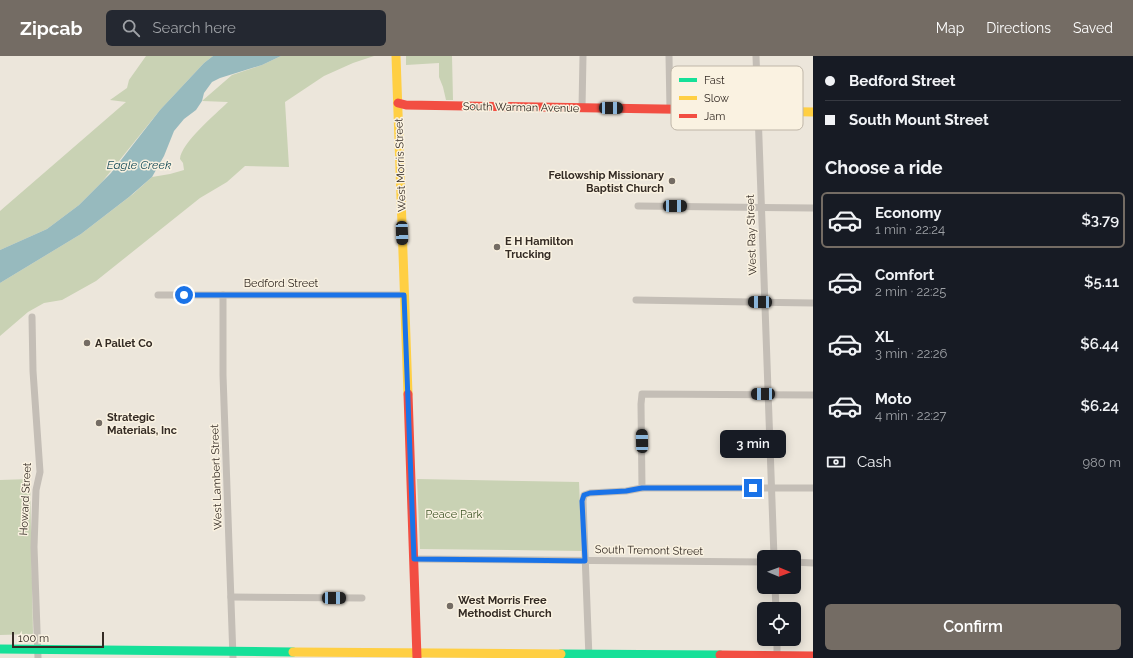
<!DOCTYPE html>
<html lang="en">
<head>
<meta charset="utf-8">
<style>
  :root { --surface:#171b24; --page:#242831; --text:#f1f3f6; --muted:#9ea1a6; --line:#363941; --accent:#746c64 }
  body { margin:0; font-family:Raleway,sans-serif; background:var(--page); color:var(--text); height:100vh; display:flex; flex-direction:column; font-size:15px; white-space:nowrap }
  * { box-sizing:border-box; margin:0 }
  p { font-size:13px; color:var(--muted) }
  .icon { flex:none; width:22px; height:22px; fill:none; stroke:currentColor; stroke-width:2; stroke-linecap:round; stroke-linejoin:round }
  .map { position:relative; flex:1; overflow:hidden }
  .sheet { display:flex; flex-direction:column; background:var(--surface); width:320px }
  .sheet>* { flex:none }
  .top-card { display:grid; align-content:center; height:88px; padding:0 12px; background:var(--surface) }
  .needle { width:26px; rotate:91deg }
  .controls { position:absolute; left:757px; top:494px; display:grid; gap:8px }
  .controls a { display:grid; place-items:center; width:44px; height:44px; border-radius:6px; background:var(--surface); box-shadow:0 2px 10px #0003; font-size:20px }
  .scale { position:absolute; left:12px; bottom:10px; width:92px; box-sizing:border-box; padding-left:4px; border:2px solid #342b24; border-top:0; font-size:11px; line-height:14px; white-space:nowrap; color:#342b24; -webkit-text-stroke:3px #faf2e1; paint-order:stroke }
  .end { position:absolute; width:18px; height:18px; margin:-9px; border:5px solid #1a73e8; background:#fff; box-shadow:0 0 0 2px #fff }
  .from { border-radius:50% }
  .bubble { position:absolute; height:28px; border-radius:6px; background:var(--surface); box-shadow:0 2px 10px #0003; font-size:13px; font-weight:600; line-height:28px; text-align:center }
  .car { position:absolute; width:12px; height:24px; margin:-12px -6px; border-radius:5px; box-shadow:0 0 3px 1px #0007; background:linear-gradient(#222 24%,#8ab4d8 0 40%,#222 0 76%,#8ab4d8 0 86%,#222 0) }
  .top-card b { display:flex; align-items:center; gap:14px; height:38px; font-size:15px }
  .top-card b+b { border-top:1px solid var(--line) }
  .top-card i { width:10px; height:10px; background:var(--text) }
  ul { padding:0; list-style:none }
  li { display:flex; align-items:center; gap:12px; height:56px; margin:0 8px 6px; padding:0 4px; border:2px solid transparent; border-radius:6px }
  li div { flex:1 }
  li b { display:block; font-size:15px }
  li em { font-style:normal; font-weight:600 }
  li.active { border-color:var(--accent) }
  li>.icon { width:36px; height:36px; stroke-width:1.5 }
  h2 { padding:0 12px; font-size:18px; line-height:48px }
  .pay { display:flex; align-items:center; gap:10px; height:44px; padding:0 12px; font-size:15px }
  .pay p { margin-inline-start:auto }
  .primary-button { display:flex; gap:8px; margin-top:auto; padding:8px 12px }
  .primary-button a { flex:1; height:46px; border-radius:6px; background:var(--accent); color:#fff; font-size:16px; font-weight:600; line-height:46px; text-align:center }
  header { display:flex; align-items:center; gap:24px; box-sizing:border-box; height:56px; padding:0 20px; background:var(--accent); color:#fff }
  header strong { font-size:19px }
  nav { display:flex; gap:22px; margin-inline-start:auto; font-size:14px }
  .search { width:280px; height:36px; background:var(--page); display:flex; align-items:center; gap:10px; box-sizing:border-box; padding:0 14px; border-radius:6px; color:var(--muted); font-size:15px }
  main { display:flex; flex:1; min-height:0 }
  .map>svg:first-child { display:block }
  .green { fill:#c9d2b4 }
  .water { fill:#97babe }
  .lines { fill:none; stroke-linecap:round; stroke-linejoin:round }
  .street { stroke:#c4beb6; stroke-width:7 }
  .fast { stroke:#16e098; stroke-width:9 }
  .slow { stroke:#ffcf43; stroke-width:9 }
  .jam { stroke:#f24e42; stroke-width:9 }
  .route { stroke:#1a73e8; stroke-width:5 }
  .poi-dot { fill:#746c64; stroke:#faf2e1; stroke-width:1.5 }
  .labels { text-anchor:middle; stroke-width:3; stroke-linejoin:round; paint-order:stroke }
  .street-label { font-size:11px; fill:#342b24; stroke:#faf2e1 }
  .poi-label { font-size:11px; font-weight:bold; fill:#342b24; stroke:#faf2e1; text-anchor:start }
  .park-label { font-size:11px; fill:#3e5426; stroke:#faf2e1 }
  .water-label { font-size:12px; font-style:italic; fill:#174c58; stroke:#faf2e1 }
  .key { fill:#faf2e1; stroke:#bfb6a8; stroke-width:1 }
  .key-label { font-size:11px; fill:#342b24 }
</style>
</head>
<body>
<header>
<strong>Zipcab</strong>
<div class="search"><svg class="icon" aria-label="search" viewBox="0 0 24 24"><circle cx="10" cy="10" r="6"/><path d="M15 15l6 6"/></svg>Search here</div>
<nav><a>Map</a><a>Directions</a><a>Saved</a></nav>
</header>
<main>
<div class="map">
<svg width="813" height="602" viewBox="0 0 813 602">
  <rect width="100%" height="100%" fill="#ece6db"/>
  <g class="green">
    <path d="M146,0H213L204,7L160,54L102,126L79,149L47,173L0,194V155L126,46L110,44L127,32L129,24Z"/>
    <path d="M281,0H374L353,7L324,20L285,46L289,111L245,110L227,126L200,142L96,225L62,244L44,247L28,256L0,280V227L81,178L133,138L152,121L170,118L184,114L183,107L180,103C181,87 216,58 228,46L202,45L232,19L262,9Z"/>
    <path d="M406,0H452L453,44H446L443,31L439,21V7L406,9Z"/>
    <path d="M30,423L33,578L0,579V424Z"/>
    <path d="M417,423L579,426L582,495L420,493Z"/>
  </g>
  <path class="water" d="M213,0H281L262,9L220,22L212,26L204,37L202,45L196,54L184,63L174,75L164,100L152,121L129,141L81,178L0,227V194L47,173L79,149L111,117L160,54L204,7Z"/>
  <g class="lines">
    <g class="street">
      <path d="M669,0L670,53"/>
      <path d="M756,0L774,501"/>
      <path d="M582,52L583,0"/>
      <path d="M638,150L813,152"/>
      <path d="M158,239H404"/>
      <path d="M223,239V319L233,602"/>
      <path d="M636,244L813,247"/>
      <path d="M32,261L33,315L40,416L36,434L34,491L38,602"/>
      <path d="M642,432L641,348L642,338L813,339"/>
      <path d="M414,503L764,506"/>
      <path d="M794,506L813,507"/>
      <path d="M775,531L776,553"/>
      <path d="M231,541L362,542"/>
      <path d="M777,583V602"/>
      <path d="M589,602L583,445L584,439L590,437L626,435L642,432H813"/>
    </g>
    <g class="fast">
      <path d="M0,593L293,596"/>
      <path d="M561,598L720,599"/>
    </g>
    <g class="slow">
      <path d="M396,0L408,338"/>
      <path d="M722,54L813,56"/>
      <path d="M293,596L561,598"/>
    </g>
    <g class="jam">
      <path d="M398,47L406,49L722,54"/>
      <path d="M408,338L417,602"/>
      <path d="M720,599L813,600"/>
    </g>
  </g>
  <g class="lines">
    <path class="route" d="M184,239H404L414,503L585,505L582,445L584,439L590,437L626,435L642,432H753"/>
  </g>
  <g class="poi-dot">
    <circle cx="672" cy="125" r="4"/>
    <circle cx="497" cy="191" r="4"/>
    <circle cx="87" cy="287" r="4"/>
    <circle cx="99" cy="367" r="4"/>
    <circle cx="450" cy="550" r="4"/>
  </g>
  <g class="labels">
    <g class="street-label">
      <text transform="translate(521 51) rotate(1)" y="4">South Warman Avenue</text>
      <text transform="translate(400 109) rotate(-92)" y="4">West Morris Street</text>
      <text transform="translate(751 179) rotate(-92)" y="4">West Ray Street</text>
      <text x="281" y="231">Bedford Street</text>
      <text transform="translate(216 421) rotate(-92)" y="4">West Lambert Street</text>
      <text transform="translate(25 443) rotate(-87)" y="4">Howard Street</text>
      <text transform="translate(649 494) rotate(1)" y="4">South Tremont Street</text>
    </g>
    <g class="poi-label">
      <text x="664" y="123" text-anchor="end">Fellowship Missionary<tspan x="664" dy="13">Baptist Church</tspan></text>
      <text x="505" y="189">E H Hamilton<tspan x="505" dy="13">Trucking</tspan></text>
      <text x="95" y="291">A Pallet Co</text>
      <text x="107" y="365">Strategic<tspan x="107" dy="13">Materials, Inc</tspan></text>
      <text x="458" y="548">West Morris Free<tspan x="458" dy="13">Methodist Church</tspan></text>
    </g>
    <g class="park-label">
      <text x="454" y="462">Peace Park</text>
    </g>
    <g class="water-label">
      <text x="139" y="113">Eagle Creek</text>
    </g>
  </g>
  <rect x="671" y="10" width="132" height="64" rx="6" class="key"/>
  <rect x="679" y="22" width="18" height="4" fill="#16e098"/>
  <rect x="679" y="40" width="18" height="4" fill="#ffcf43"/>
  <rect x="679" y="58" width="18" height="4" fill="#f24e42"/>
  <g class="key-label">
    <text x="704" y="28">Fast</text>
    <text x="704" y="46">Slow</text>
    <text x="704" y="64">Jam</text>
  </g>
</svg>
<div class="controls">
<a><svg class="needle" viewBox="-14 -14 28 28"><path d="M0-13l5 13h-10z" fill="#e53935"/><path d="M0 13l5-13h-10z" fill="#9ea1a6"/></svg></a>
<a><svg class="icon" aria-label="locate" viewBox="0 0 24 24"><circle cx="12" cy="12" r="6"/><path d="M12 2v4M12 18v4M2 12h4M18 12h4"/></svg></a>
</div>
<div class="scale">100 m</div>
<i class="end from" style="left:184px;top:239px"></i>
<i class="end" style="left:753px;top:432px"></i>
<div class="bubble" style="left:720px;top:374px;width:66px">3 min</div>
<i class="car" style="left:611px;top:52px;rotate:91deg"></i>
<i class="car" style="left:675px;top:150px;rotate:90deg"></i>
<i class="car" style="left:402px;top:177px;rotate:178deg"></i>
<i class="car" style="left:760px;top:246px;rotate:271deg"></i>
<i class="car" style="left:763px;top:338px;rotate:270deg"></i>
<i class="car" style="left:642px;top:385px;rotate:359deg"></i>
<i class="car" style="left:334px;top:542px;rotate:90deg"></i>
</div>
<section class="sheet">
<div class="top-card">
<b><i class="from"></i>Bedford Street</b>
<b><i></i>South Mount Street</b>
</div>
<h2>Choose a ride</h2>
<ul>
<li class="active"><svg class="icon" aria-label="car" viewBox="0 0 24 24"><path d="M5 17H2v-5l4-1 3-4h7l3 4 3 1v5h-3M9 17h6M6 11h13"/><circle cx="7" cy="17" r="2"/><circle cx="17" cy="17" r="2"/></svg><div><b>Economy</b><p>1 min · 22:24</p></div><em>$3.79</em></li>
<li><svg class="icon" aria-label="car" viewBox="0 0 24 24"><path d="M5 17H2v-5l4-1 3-4h7l3 4 3 1v5h-3M9 17h6M6 11h13"/><circle cx="7" cy="17" r="2"/><circle cx="17" cy="17" r="2"/></svg><div><b>Comfort</b><p>2 min · 22:25</p></div><em>$5.11</em></li>
<li><svg class="icon" aria-label="car" viewBox="0 0 24 24"><path d="M5 17H2v-5l4-1 3-4h7l3 4 3 1v5h-3M9 17h6M6 11h13"/><circle cx="7" cy="17" r="2"/><circle cx="17" cy="17" r="2"/></svg><div><b>XL</b><p>3 min · 22:26</p></div><em>$6.44</em></li>
<li><svg class="icon" aria-label="car" viewBox="0 0 24 24"><path d="M5 17H2v-5l4-1 3-4h7l3 4 3 1v5h-3M9 17h6M6 11h13"/><circle cx="7" cy="17" r="2"/><circle cx="17" cy="17" r="2"/></svg><div><b>Moto</b><p>4 min · 22:27</p></div><em>$6.24</em></li>
</ul>
<div class="pay"><svg class="icon" aria-label="cash" viewBox="0 0 24 24"><path d="M3 7h18v10H3z"/><circle cx="12" cy="12" r="2"/></svg>Cash<p>980 m</p></div>
<div class="primary-button"><a>Confirm</a></div>
</section>
</main>
</body>
</html>
